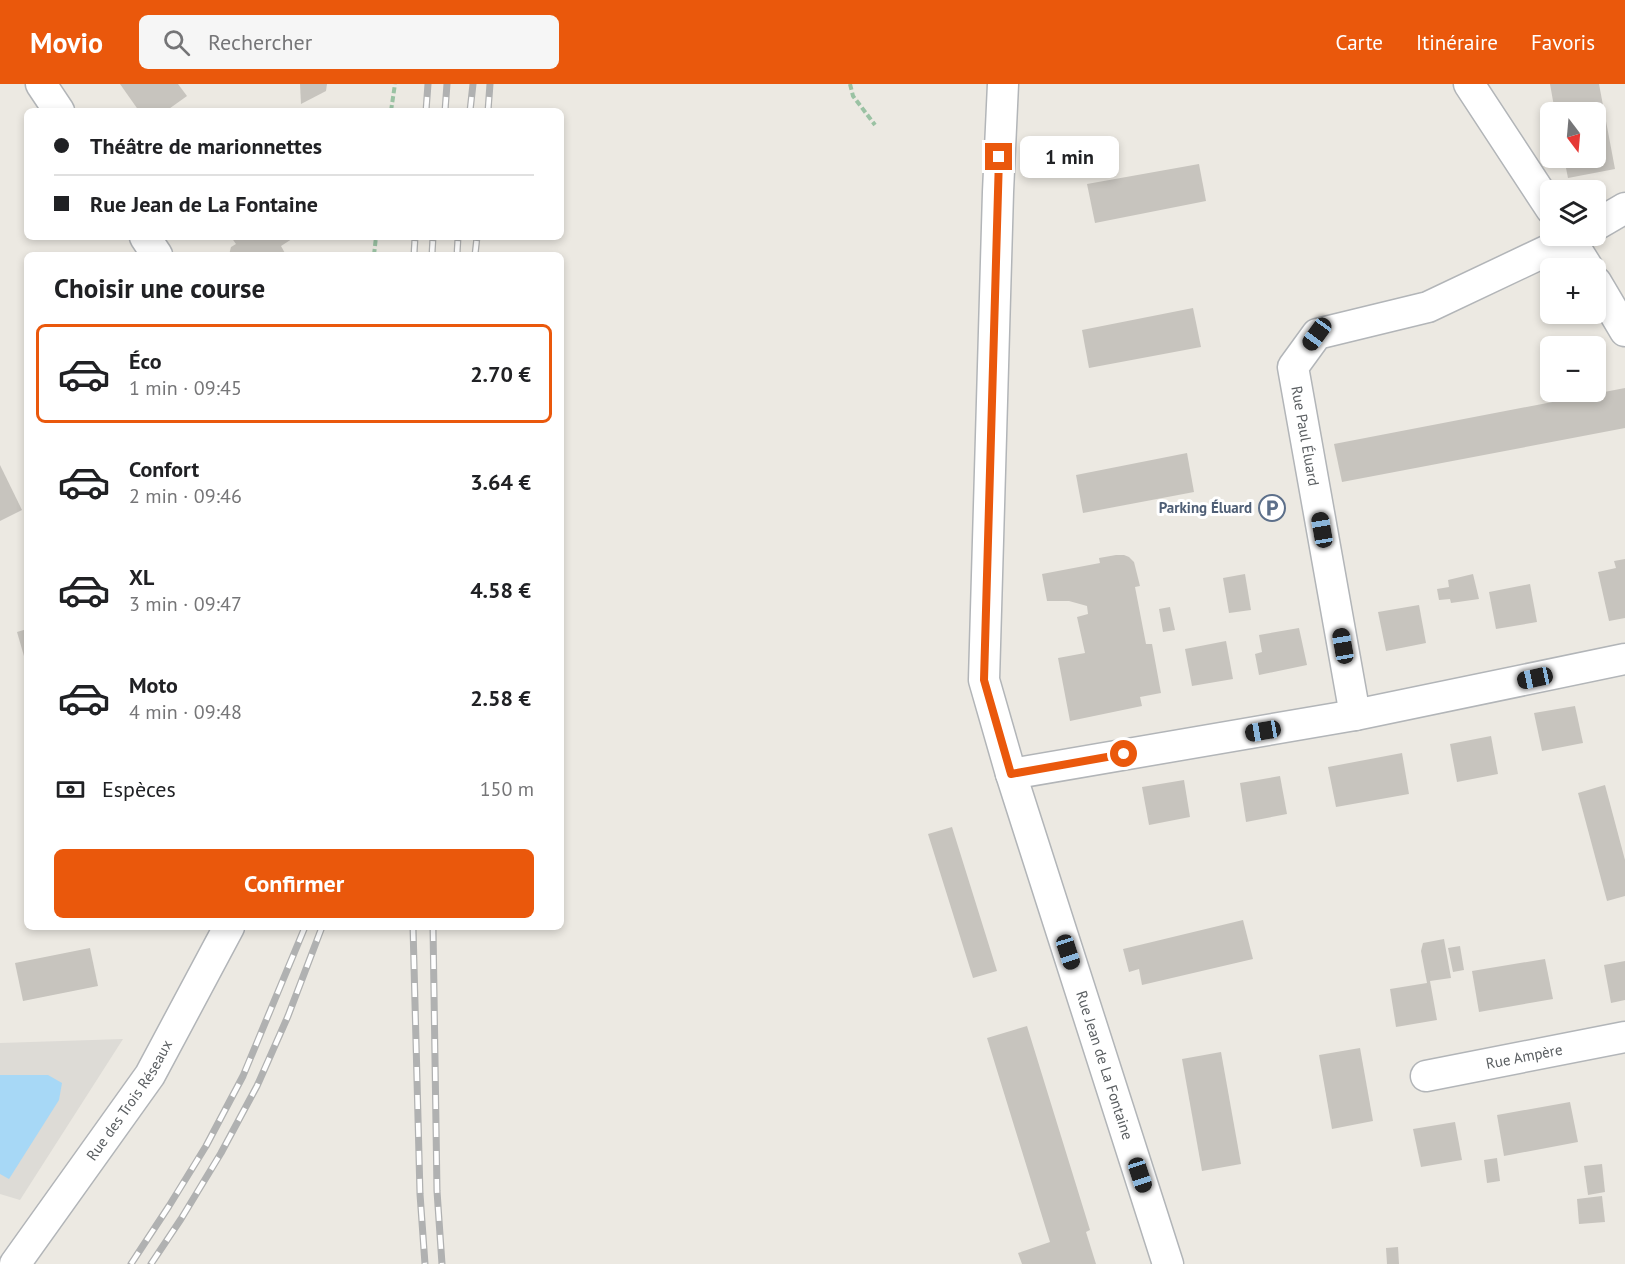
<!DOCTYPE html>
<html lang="fr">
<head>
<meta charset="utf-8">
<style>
  :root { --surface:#fff; --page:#f6f6f6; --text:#202124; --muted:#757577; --line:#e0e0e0; --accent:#ea580c }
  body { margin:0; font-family:"PT Sans",sans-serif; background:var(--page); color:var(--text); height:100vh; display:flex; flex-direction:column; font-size:22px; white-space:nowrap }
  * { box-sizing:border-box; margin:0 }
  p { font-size:20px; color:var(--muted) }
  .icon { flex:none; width:33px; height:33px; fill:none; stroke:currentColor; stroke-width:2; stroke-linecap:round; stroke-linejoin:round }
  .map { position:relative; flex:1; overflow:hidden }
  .details { position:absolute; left:24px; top:168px; width:540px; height:678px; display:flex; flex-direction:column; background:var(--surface); border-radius:9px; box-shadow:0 3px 9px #0003 }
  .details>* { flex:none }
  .hud { position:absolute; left:24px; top:24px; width:540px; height:132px; border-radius:9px; box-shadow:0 3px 9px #0003; display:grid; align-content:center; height:132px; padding:0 30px; background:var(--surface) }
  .needle { width:39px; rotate:164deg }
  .buttons { position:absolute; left:1540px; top:18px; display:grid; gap:12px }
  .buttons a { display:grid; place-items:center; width:66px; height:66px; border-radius:9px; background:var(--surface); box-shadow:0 3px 9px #0003; font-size:30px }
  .end { position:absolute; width:27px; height:27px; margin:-14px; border:8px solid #ea580c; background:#fff; box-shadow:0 0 0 3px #fff }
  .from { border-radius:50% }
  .bubble { position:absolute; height:42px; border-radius:9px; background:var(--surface); box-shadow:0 3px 9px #0003; font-size:20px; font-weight:700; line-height:42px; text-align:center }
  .car { position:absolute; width:18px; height:36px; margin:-18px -9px; border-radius:8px; box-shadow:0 0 4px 2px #0007; background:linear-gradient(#222 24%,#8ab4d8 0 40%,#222 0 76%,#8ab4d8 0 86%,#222 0) }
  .hud b { display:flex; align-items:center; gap:21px; height:57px; font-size:22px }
  .hud b+b { border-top:2px solid var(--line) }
  .hud i { width:15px; height:15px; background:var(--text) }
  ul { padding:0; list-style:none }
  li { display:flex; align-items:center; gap:18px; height:99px; margin:0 12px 9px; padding:0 18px; border:3px solid transparent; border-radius:9px }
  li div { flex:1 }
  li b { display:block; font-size:22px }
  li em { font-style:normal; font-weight:700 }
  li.selected { border-color:var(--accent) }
  li>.icon { width:54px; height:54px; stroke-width:1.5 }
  h2 { padding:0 30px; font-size:27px; line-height:72px }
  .pay { display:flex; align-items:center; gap:15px; height:66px; padding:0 30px; font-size:22px }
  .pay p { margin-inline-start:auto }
  .primary-button { display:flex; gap:12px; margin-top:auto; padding:12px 30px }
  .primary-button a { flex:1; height:69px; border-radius:9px; background:var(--accent); color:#fff; font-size:24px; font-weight:700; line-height:69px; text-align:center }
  header { display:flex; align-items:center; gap:36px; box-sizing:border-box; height:84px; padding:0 30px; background:var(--accent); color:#fff }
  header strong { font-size:28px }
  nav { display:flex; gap:33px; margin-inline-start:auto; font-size:21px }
  .search { width:420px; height:54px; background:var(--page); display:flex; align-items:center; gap:15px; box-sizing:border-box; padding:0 21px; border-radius:9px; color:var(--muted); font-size:22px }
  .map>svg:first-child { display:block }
  .industrial { fill:#dddbd6 }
  .water { fill:#a7d8f6 }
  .building { fill:#c7c4be }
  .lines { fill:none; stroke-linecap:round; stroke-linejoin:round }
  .minor-casing { stroke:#b2b5b8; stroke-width:33 }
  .path { stroke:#9ac2a3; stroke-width:4; stroke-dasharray:6 3; stroke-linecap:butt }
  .minor { stroke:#fff; stroke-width:30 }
  .rail-casing { stroke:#b0b1b1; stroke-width:7 }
  .rail { stroke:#fff; stroke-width:4.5; stroke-dasharray:14; stroke-linecap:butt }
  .route { stroke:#ea580c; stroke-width:8 }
  .labels { text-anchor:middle; stroke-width:6; stroke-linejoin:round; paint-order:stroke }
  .street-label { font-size:15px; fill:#5a5e61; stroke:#fff }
  .service-label { font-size:15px; font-weight:bold; fill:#4e5e75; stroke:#fff; text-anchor:end }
</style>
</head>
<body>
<header>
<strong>Movio</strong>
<div class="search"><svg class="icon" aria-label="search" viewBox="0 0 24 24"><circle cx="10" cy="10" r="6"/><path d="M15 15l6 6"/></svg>Rechercher</div>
<nav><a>Carte</a><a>Itinéraire</a><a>Favoris</a></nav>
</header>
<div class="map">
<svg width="1625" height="1180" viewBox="0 0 1625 1180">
  <rect width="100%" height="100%" fill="#ece9e2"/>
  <path class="industrial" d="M123,955L20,1116L0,1110V959Z"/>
  <path class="water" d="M0,991H48L62,999L59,1016L9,1095L0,1090Z"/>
  <g class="building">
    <path d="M120,0H178L187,12L166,27H139Z"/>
    <path d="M300,0H327L326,7L301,20Z"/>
    <path d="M1550,0H1599L1615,85L1568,94L1564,74H1596V28H1555Z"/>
    <path d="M1199,80L1206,117L1095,139L1087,100Z"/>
    <path d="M231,153H295L281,162L286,171H229L231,163L236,160Z"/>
    <path d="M1193,224L1201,263L1089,284L1082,246Z"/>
    <path d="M1625,304V344L1342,398L1334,360Z"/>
    <path d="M1187,369L1194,408L1083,429L1076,391Z"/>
    <path d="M0,381L22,426L0,437Z"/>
    <path d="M1116,471H1124L1129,473L1134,478L1140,502L1135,503L1146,560H1152L1161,609L1140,613L1142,622L1070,637L1058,574L1085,569L1077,533L1088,530L1087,522L1069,517H1047L1042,490L1100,479L1099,474Z"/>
    <path d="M1625,475V534L1609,537L1598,488L1616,484L1614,477Z"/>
    <path d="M1245,490L1251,526L1229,529L1223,494Z"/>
    <path d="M1473,490L1479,515L1451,519L1450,515L1439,516L1437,505L1449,503L1448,496Z"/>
    <path d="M1530,500L1537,538L1496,545L1489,508Z"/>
    <path d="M1419,521L1426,559L1386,567L1378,528Z"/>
    <path d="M1170,523L1175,546L1163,548L1159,525Z"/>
    <path d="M1299,544L1307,581L1259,591L1255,570L1262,568L1259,551Z"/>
    <path d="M27,545V579H26L17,548Z"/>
    <path d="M1226,557L1233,595L1192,602L1185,565Z"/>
    <path d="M1575,622L1583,659L1542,667L1534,629Z"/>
    <path d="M1491,652L1498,690L1457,698L1450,660Z"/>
    <path d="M1402,669L1409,710L1336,723L1328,683Z"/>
    <path d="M1280,692L1287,730L1246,738L1240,699Z"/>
    <path d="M1184,696L1190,733L1149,741L1142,703Z"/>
    <path d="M1605,701L1625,776V812L1607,817L1578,709Z"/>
    <path d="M952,743L997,887L973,894L928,750Z"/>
    <path d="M1243,836L1253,875L1142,901L1139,885L1129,888L1123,865Z"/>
    <path d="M1444,855L1451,894L1430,897L1437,936L1396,943L1390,905L1427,899L1421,867L1423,859Z"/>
    <path d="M1460,862L1464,886L1453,888L1448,864Z"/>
    <path d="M90,864L98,902L23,917L15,879Z"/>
    <path d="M1545,875L1553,915L1479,928L1472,887Z"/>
    <path d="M1625,877V916L1611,919L1604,881Z"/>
    <path d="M1027,942L1090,1146L1086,1148L1096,1180H1022L1018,1169L1050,1158L987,954Z"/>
    <path d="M1360,964L1373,1037L1332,1045L1319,971Z"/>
    <path d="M1221,968L1241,1080L1202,1087L1182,975Z"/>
    <path d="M1570,1018L1578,1058L1504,1072L1497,1031Z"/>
    <path d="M1455,1038L1462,1076L1421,1083L1413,1045Z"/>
    <path d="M1497,1074L1500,1097L1487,1099L1484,1076Z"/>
    <path d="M1602,1080L1605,1108L1588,1111L1584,1082Z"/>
    <path d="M1602,1112L1605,1138L1579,1140L1577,1115Z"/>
    <path d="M1398,1163L1399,1180H1387L1386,1164Z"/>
  </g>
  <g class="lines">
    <defs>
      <g id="minor">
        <path d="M41,0L59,27"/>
        <path id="s1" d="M1003,0L998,108L984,596L1011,690L1168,1180"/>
        <path d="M1469,0L1551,125"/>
        <path d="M1596,141L1625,124"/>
        <path d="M1568,152L1588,184"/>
        <path d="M145,153L157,171"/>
        <path d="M1596,198L1625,247"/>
        <path d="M1355,631L1293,283L1317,250L1428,223L1578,152"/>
        <path d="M1011,690L1355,631L1625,575"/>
        <path id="s2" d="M1426,992L1625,953"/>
        <path id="s3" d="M15,1180L150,991L229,843"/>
      </g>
    </defs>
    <use href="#minor" class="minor-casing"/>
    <g class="path">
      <path d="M850,0L853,12L875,41"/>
      <path d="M391,27L395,0"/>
      <path d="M374,171L376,153"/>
    </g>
    <use href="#minor" class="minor"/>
    <defs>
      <g id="rail">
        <path d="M426,27L428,0"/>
        <path d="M445,27L447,0"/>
        <path d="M470,27L473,0"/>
        <path d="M488,27L490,0"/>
        <path d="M414,171L415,153"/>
        <path d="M432,171L433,153"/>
        <path d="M457,171L458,153"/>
        <path d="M475,171L477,153"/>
        <path d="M413,843L420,1110L425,1180"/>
        <path d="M433,843L437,1107L442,1180"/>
        <path d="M131,1180L169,1122L206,1062L243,992L305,843"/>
        <path d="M151,1180L181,1135L221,1069L257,1002L288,932L322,843"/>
      </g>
    </defs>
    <use href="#rail" class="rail-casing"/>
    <use href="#rail" class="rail"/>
  </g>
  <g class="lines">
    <path class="route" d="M999,73L984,596L1011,690L1124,670"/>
  </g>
  <defs>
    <symbol id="parking-ring" viewBox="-11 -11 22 22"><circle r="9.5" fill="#fff" stroke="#5c6f8a" stroke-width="1.5"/><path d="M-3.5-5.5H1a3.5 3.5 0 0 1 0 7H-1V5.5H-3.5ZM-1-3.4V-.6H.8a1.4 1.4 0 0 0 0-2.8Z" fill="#5c6f8a"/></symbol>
  </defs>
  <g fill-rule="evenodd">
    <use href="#parking-ring" x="1257" y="409" width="30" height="30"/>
  </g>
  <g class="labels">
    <g class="street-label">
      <text transform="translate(1305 352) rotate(80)" y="5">Rue Paul Éluard</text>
      <text dy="5" stroke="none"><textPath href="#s2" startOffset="100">Rue Ampère</textPath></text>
      <text dy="5" stroke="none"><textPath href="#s1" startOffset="1000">Rue Jean de La Fontaine</textPath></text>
      <text dy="5" stroke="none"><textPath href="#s3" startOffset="200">Rue des Trois Réseaux</textPath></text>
    </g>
    <g class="service-label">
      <text x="1252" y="429">Parking Éluard</text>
    </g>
  </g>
</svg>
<div class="buttons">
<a><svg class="needle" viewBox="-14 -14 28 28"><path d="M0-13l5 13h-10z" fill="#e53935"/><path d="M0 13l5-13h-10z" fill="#757577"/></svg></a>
<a><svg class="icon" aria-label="layers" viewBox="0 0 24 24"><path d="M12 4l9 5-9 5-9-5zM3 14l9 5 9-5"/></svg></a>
<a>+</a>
<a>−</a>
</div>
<i class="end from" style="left:1124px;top:670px"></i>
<i class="end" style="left:999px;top:73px"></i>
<div class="bubble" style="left:1020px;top:52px;width:99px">1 min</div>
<i class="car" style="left:1317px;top:250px;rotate:216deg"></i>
<i class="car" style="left:1322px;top:446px;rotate:350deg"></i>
<i class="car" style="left:1343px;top:562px;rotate:350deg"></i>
<i class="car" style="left:1535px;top:594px;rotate:258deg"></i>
<i class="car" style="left:1263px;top:647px;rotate:260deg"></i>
<i class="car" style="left:1068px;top:868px;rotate:162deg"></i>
<i class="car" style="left:1140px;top:1091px;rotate:162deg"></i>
<div class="hud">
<b><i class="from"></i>Théâtre de marionnettes</b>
<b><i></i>Rue Jean de La Fontaine</b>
</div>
<section class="details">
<h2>Choisir une course</h2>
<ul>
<li class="selected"><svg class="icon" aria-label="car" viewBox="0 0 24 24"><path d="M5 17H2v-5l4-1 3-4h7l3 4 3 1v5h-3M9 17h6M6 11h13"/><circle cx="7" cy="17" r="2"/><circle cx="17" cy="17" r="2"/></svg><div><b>Éco</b><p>1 min · 09:45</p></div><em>2.70 €</em></li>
<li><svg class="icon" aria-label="car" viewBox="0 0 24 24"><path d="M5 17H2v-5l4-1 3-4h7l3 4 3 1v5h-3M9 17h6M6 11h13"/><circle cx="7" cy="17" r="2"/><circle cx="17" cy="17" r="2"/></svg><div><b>Confort</b><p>2 min · 09:46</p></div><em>3.64 €</em></li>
<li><svg class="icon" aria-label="car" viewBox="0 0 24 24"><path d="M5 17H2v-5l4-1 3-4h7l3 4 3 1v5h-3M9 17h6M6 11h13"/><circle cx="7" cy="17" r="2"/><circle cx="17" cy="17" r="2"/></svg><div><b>XL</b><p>3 min · 09:47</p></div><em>4.58 €</em></li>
<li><svg class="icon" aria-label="car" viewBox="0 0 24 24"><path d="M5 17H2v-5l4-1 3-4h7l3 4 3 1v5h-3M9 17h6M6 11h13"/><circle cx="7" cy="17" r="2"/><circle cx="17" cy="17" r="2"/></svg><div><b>Moto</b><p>4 min · 09:48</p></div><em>2.58 €</em></li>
</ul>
<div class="pay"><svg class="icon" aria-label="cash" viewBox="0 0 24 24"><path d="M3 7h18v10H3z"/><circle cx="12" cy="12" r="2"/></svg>Espèces<p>150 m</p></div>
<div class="primary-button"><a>Confirmer</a></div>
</section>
</div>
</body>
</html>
